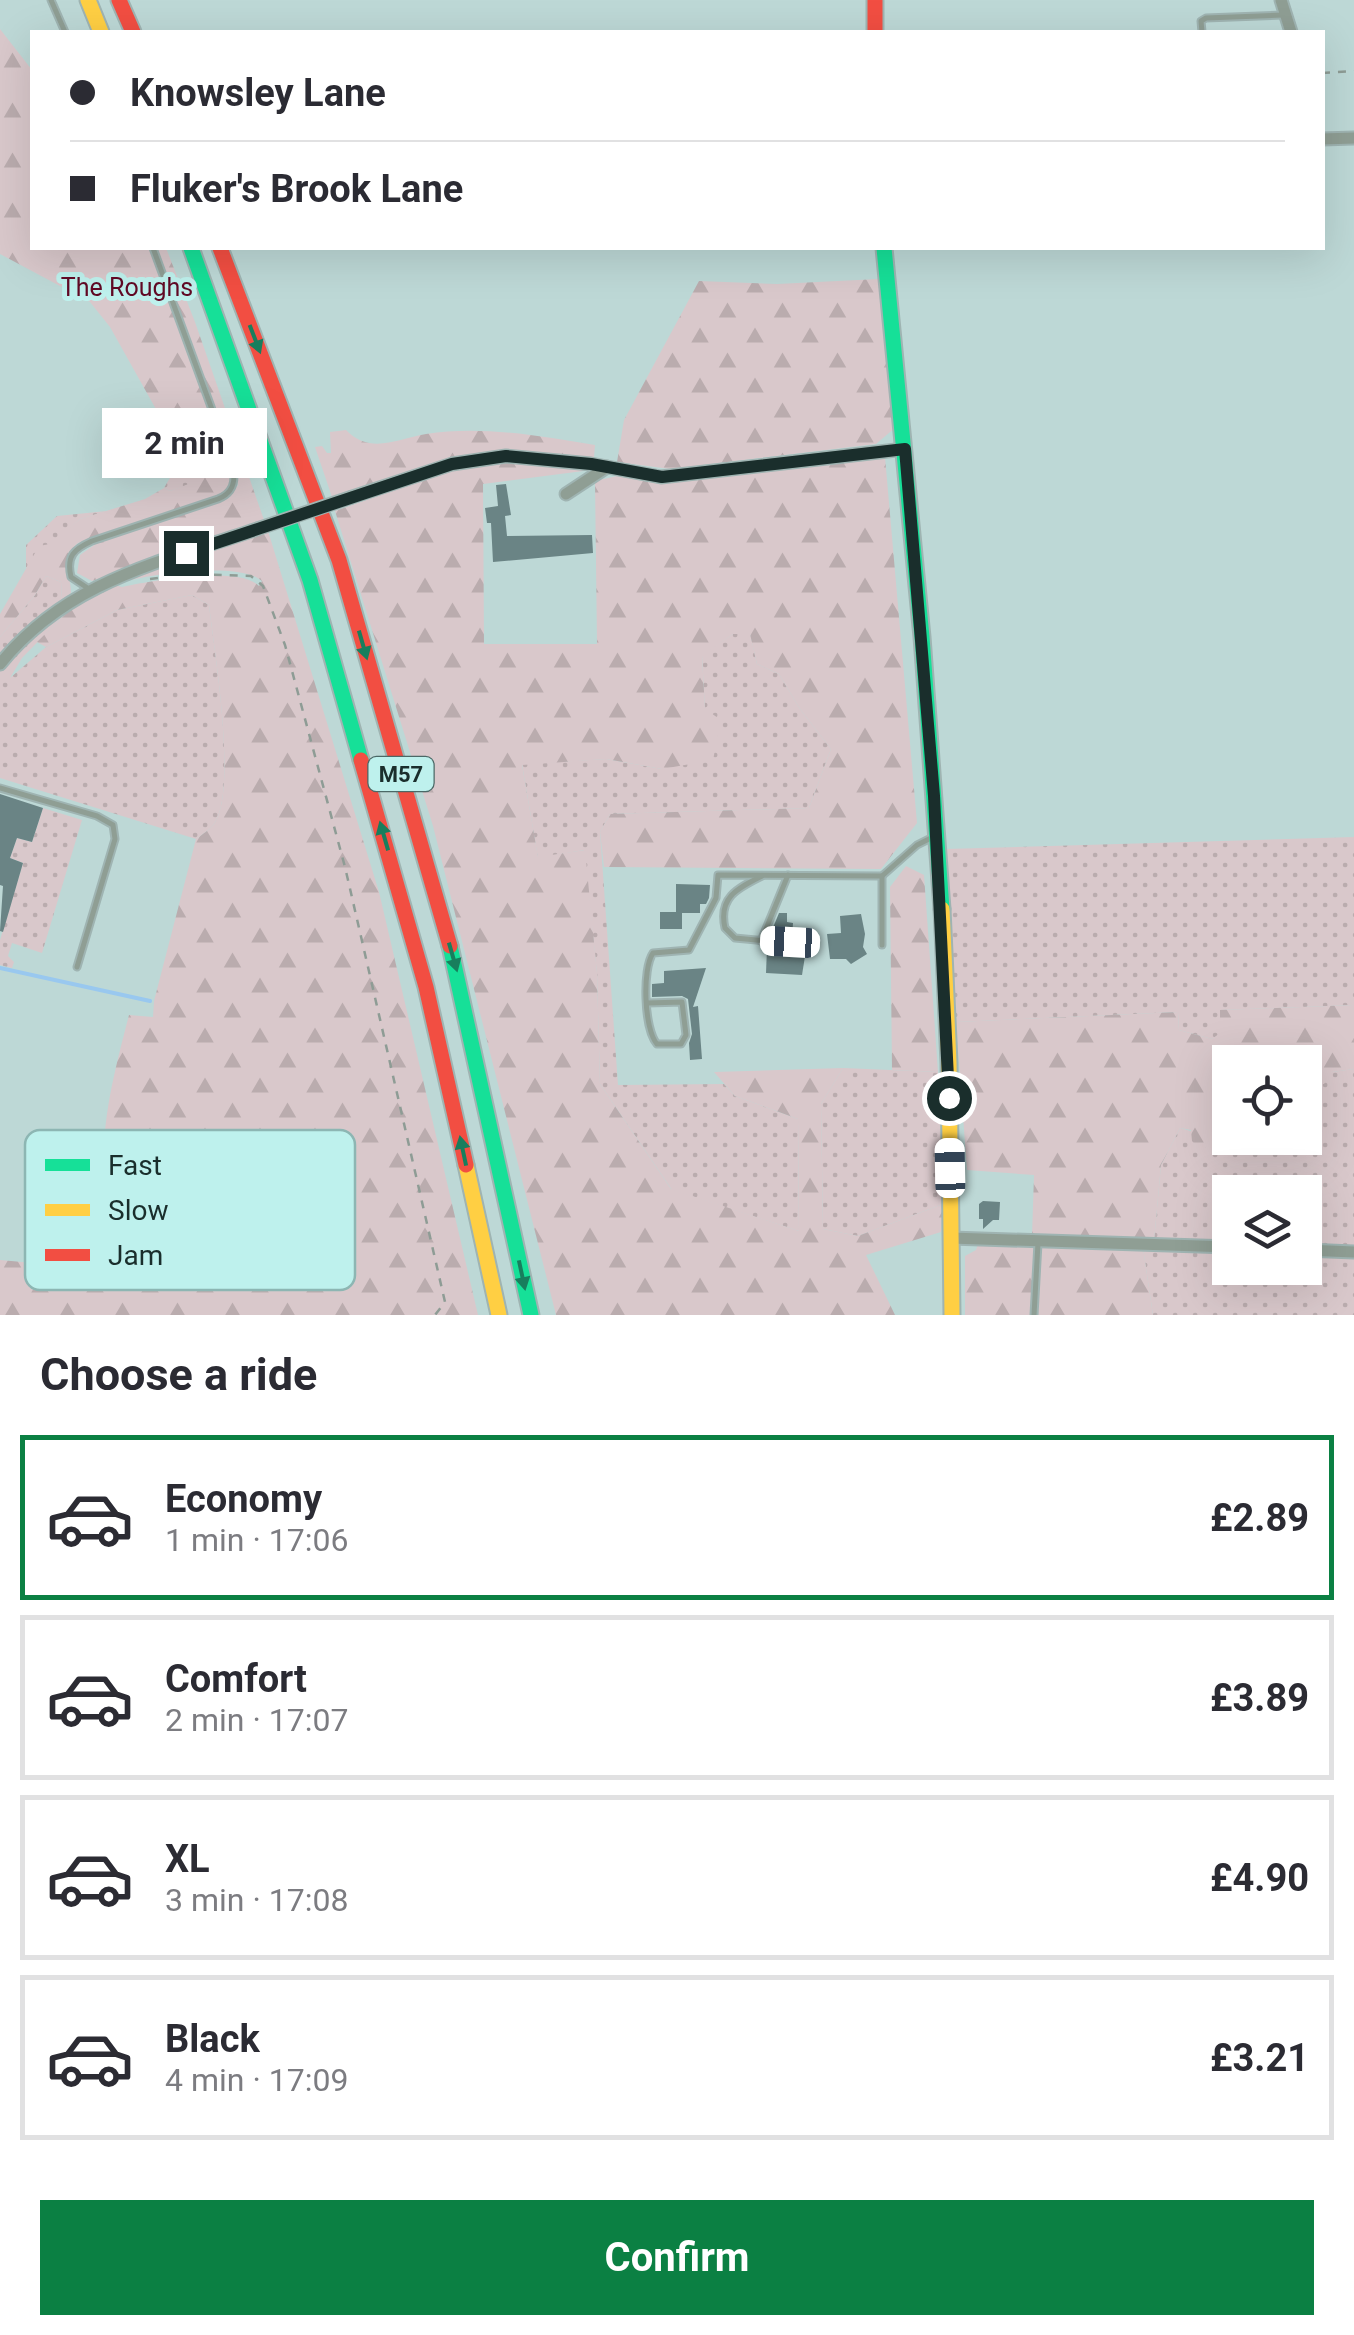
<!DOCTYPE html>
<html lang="en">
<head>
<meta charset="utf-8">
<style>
  :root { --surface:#fff; --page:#f2f2f3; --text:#2b2b33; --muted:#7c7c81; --line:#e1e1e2; --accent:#0b8043 }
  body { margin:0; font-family:Roboto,sans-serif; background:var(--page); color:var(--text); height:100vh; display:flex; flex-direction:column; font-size:38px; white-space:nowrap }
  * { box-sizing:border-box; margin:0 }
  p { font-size:32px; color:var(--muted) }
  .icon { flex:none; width:55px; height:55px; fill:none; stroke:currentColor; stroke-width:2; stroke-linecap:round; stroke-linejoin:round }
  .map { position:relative; height:1315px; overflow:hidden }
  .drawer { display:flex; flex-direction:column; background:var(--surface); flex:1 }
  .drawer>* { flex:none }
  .guide { position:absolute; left:30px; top:30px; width:1295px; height:220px; border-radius:0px; box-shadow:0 10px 40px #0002; display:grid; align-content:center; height:220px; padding:0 40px; background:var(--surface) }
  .fabs { position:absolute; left:1212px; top:1045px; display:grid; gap:20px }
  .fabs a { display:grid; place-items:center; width:110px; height:110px; border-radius:0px; background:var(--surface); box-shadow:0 10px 40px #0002; font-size:50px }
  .end { position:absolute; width:45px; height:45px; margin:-22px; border:12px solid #1a2e2c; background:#fff; box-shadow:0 0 0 5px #fff }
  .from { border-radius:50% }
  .bubble { position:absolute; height:70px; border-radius:0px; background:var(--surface); box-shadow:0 10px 40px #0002; font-size:32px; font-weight:700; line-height:70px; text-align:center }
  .car { position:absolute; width:30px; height:60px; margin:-30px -15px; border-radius:12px; box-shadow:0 0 8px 2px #0007; background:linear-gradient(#fff 24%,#345 0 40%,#fff 0 76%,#345 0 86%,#fff 0) }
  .guide b { display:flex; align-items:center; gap:35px; height:95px; font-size:38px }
  .guide b+b { border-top:2px solid var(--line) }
  .guide i { width:25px; height:25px; background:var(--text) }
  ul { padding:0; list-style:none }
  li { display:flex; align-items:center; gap:30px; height:165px; margin:0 20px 15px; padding:0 20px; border:5px solid var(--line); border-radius:0px }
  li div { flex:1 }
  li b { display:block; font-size:38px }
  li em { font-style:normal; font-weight:700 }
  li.active { border-color:var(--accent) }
  li>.icon { width:90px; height:90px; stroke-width:1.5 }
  h2 { padding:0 40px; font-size:45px; line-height:120px }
  .button { display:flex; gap:20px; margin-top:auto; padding:20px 40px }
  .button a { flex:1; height:115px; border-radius:0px; background:var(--accent); color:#fff; font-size:40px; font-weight:700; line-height:115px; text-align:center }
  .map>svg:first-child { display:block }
  .grass { fill:url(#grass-dots) }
  .forest { fill:url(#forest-firs) }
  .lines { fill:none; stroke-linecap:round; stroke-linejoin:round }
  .stream { stroke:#99c8ef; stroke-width:4 }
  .building { fill:#6a8485 }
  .lane-casing { stroke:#9fb4b2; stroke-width:9 }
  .street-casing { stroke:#9fb4b2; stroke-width:15 }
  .fast-casing { stroke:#9fb4b2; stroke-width:19 }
  .slow-casing { stroke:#9fb4b2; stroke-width:19 }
  .jam-casing { stroke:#9fb4b2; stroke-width:19 }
  .path { stroke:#8e9c95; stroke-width:2.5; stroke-dasharray:8 8; stroke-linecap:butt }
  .lane { stroke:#8f9e94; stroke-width:5 }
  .street { stroke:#8f9e94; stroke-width:11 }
  .fast { stroke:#16e098; stroke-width:15 }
  .slow { stroke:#ffcf43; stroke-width:15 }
  .jam { stroke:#f24e42; stroke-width:15 }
  .street-bridge-casing { stroke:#9fb4b2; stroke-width:15; stroke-linecap:butt }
  .street-bridge { stroke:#8f9e94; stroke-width:11 }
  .oneway { fill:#187e5d }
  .route { stroke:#1a2e2c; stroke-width:12 }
  .labels { text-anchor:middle; stroke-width:10; stroke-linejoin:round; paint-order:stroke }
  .shield { fill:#bef1ed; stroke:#4b6866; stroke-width:2.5 }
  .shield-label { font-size:22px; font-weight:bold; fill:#1a2e2c }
  .park-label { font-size:25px; fill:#610a25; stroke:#bef1ed }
  .key { fill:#bef1ed; stroke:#8db6b3; stroke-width:2.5 }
  .key-label { font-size:28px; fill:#1a2e2c }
</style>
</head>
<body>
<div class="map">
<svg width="1354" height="1315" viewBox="0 0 1354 1315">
  <defs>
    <pattern id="grass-dots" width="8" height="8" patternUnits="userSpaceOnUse" patternTransform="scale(2.5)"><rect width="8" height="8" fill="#d9c8cb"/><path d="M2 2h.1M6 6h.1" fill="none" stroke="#baacae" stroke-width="1.8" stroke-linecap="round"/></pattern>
    <pattern id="forest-firs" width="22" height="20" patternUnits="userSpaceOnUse" patternTransform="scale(2.5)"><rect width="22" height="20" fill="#d9c8cb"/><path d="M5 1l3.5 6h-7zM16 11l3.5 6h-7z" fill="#baacae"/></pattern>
  </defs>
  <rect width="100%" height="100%" fill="#bdd8d6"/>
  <g class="grass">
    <path d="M176,445L193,452L208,478L170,491L164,488L174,471Z"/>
    <path d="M107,511L80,519L26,568V545L57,516Z"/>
    <path d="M46,576L61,582L62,600L41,614L0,655V637L35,595Z"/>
    <path d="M192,595L209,605C214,649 238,790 214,824C210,829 202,835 196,839L0,778V670C21,644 42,626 70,609L22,658L10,678L46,647L117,610Z"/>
    <path d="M750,633L757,664L779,674L800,709L831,749L809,808L610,814L600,832L618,1085L724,1084L735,1096L798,1119L799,1231L672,1190L600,1084L597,973L584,850L538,858L522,764L606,759L662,769L705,710L702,655L733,634Z"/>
    <path d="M43,808L82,820L42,953L12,943L8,956L14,962L12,968L0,965V940L23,863L10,858L17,838L32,842Z"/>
    <path d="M1354,837V1005L1221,1010L1220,1034L1212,1039L1179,1030L1178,1012L956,1022L946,849Z"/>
    <path d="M843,1068L938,1072L943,1204L858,1236L823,1229L821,1104Z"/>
    <path d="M1354,1069V1249L1305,1247V1192H1230V1244L1154,1241L1161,1165L1180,1128L1246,1147L1252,1138H1305V1108L1312,1082L1332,1072Z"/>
    <path d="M1143,1248L1230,1251V1268H1305V1254L1354,1256V1315H1153Z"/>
  </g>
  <g class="forest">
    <path d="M0,29L32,70V248H166L195,322L264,520L92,581L77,573L80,555L97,543L229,498L238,485L234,470L230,487L223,495L78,543C58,560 71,573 71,593L62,600L61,582L46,576L35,595L0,637V614L39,546L50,544L80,519L145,499L164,488L170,491L207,477L193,452L176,445L110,327L90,302L0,254Z"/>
    <path d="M878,279L896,427L876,444L670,469L617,462L624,420L699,281L777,284Z"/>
    <path d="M346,430C370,455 397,439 426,434C480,425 541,436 595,445L594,457L589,459L510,452L453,459L332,497L315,447L322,446L327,453H331L330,432Z"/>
    <path d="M885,457L917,823L881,869L604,867L600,832L610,814L809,808L831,749L800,709L779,674L757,664L750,634H733L702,656L705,709L721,720L713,760L662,769L606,759L522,765L538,857L585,850L597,973L600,1084L671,1189L799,1231L798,1119L735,1096L714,1072L843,1068L821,1104L823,1229L858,1236L943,1204L941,1232L866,1255L895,1315H556L433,826L335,511L455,469L515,461L591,470L483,484L484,644H597L595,481L617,476L661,484Z"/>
    <path d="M268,531L379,892L478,1315H0V1260L133,1272C127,1258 119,1244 114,1229C91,1157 111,1085 129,1015L153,1017L154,1001L196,839C202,835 210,829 214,824C238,790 214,649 209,605L192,595L117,610L46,647L37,642L80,600L111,584L122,587C149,581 239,565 259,586L262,581C241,562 159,573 131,580L123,578Z"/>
    <path d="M906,866L924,875L938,1072L892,1070L890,887Z"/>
    <path d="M1354,1005V1069L1332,1072L1324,1084L1312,1083L1305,1108V1062H1230V1138H1252L1246,1147L1219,1142L1200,1150L1192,1141L1191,1130L1180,1128L1161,1165L1154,1241L1032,1236L1034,1175L967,1170L956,1022L1178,1012L1179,1030L1212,1039L1220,1033V1010Z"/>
    <path d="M979,1241L1143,1248L1153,1315H965V1256L976,1250Z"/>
  </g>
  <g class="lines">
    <path class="stream" d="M0,968L150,1001"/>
  </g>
  <g class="building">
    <path d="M506,484L511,515L505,516L507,536L592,535L593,553L493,562L491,523H487L485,508L498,506L496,485Z"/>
    <path d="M0,794L43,808L32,842L17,838L10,858L23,863L3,932L0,931L3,886L0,885Z"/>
    <path d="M676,884L710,885L709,898L706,904H700V913H682V929H660V912H676Z"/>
    <path d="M779,913H787V922L793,923L792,938L770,935Z"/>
    <path d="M861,914L865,934L863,947L867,954L851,964L846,959H830L827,934L841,933L840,916Z"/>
    <path d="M767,948L806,950L802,975L766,973Z"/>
    <path d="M706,968L693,1007L698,1006L702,1059L690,1060L689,1043L692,1034L688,999L682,996L652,997V984L664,983V971Z"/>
    <path d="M983,1201L1000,1202L999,1220H993L983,1229V1219H979V1204Z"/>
  </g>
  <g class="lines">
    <defs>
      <g id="lane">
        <path d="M51,0L65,32"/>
        <path d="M1202,32L1201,21L1206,18L1283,15"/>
        <path d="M89,589L71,577C66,556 74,549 92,541L218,499C233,493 236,482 233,467L153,248"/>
        <path d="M0,788L97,816L113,825L115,839L77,967"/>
        <path d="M762,876C738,888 718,897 725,928L735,938L789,943"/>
        <path d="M882,876V945"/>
        <path d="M761,941L788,875"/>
        <path d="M648,1003L682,1002L686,1035L681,1044H657C644,1029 642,969 653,953L689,950L716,898L718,875L882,876L917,845L933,837"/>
        <path d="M1034,1315L1038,1243"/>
      </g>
      <g id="street">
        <path d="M1281,0L1291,32"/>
        <path d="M1322,139L1354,138"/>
        <path d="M566,494L607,467"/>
        <path d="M352,497L452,464L506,456L591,464L661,477L905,449"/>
        <path d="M0,664C67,581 161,562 257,529"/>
        <path d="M951,1238L1230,1247"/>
        <path d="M1305,1250L1354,1252"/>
      </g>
      <g id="fast">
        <path d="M191,248L310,580L361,760"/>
        <path d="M884,248L922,637L942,909"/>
        <path d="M450,946L531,1315"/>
      </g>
      <g id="slow">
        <path d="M88,0L101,32"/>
        <path d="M942,909L949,1063L952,1315"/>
        <path d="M466,1165L499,1315"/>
      </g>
      <g id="jam">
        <path d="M119,0L133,32"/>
        <path d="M875,0V32"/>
        <path d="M220,248L339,560L450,946"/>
        <path d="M361,760L426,987L466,1165"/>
      </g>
    </defs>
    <use href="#lane" class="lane-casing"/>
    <use href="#street" class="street-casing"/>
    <use href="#fast" class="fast-casing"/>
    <use href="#slow" class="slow-casing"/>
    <use href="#jam" class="jam-casing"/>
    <g class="path">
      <path d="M1322,73L1354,71"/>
      <path d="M150,579L191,574L251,576L263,586L285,645L345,867L445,1302L435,1315"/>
    </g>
    <use href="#lane" class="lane"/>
    <use href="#street" class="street"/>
    <use href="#fast" class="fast"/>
    <use href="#slow" class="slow"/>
    <use href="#jam" class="jam"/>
    <defs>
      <path id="street-bridge" d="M257,529L352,497"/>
    </defs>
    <use href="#street-bridge" class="street-bridge-casing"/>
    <use href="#street-bridge" class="street-bridge"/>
  </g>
  <defs><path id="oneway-solid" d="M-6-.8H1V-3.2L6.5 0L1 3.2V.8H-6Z" transform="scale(2.5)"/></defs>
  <g class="oneway">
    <use href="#oneway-solid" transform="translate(255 339) rotate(69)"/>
    <use href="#oneway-solid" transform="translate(363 645) rotate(74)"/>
    <use href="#oneway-solid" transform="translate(384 836) rotate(-106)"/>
    <use href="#oneway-solid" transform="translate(453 957) rotate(74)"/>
    <use href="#oneway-solid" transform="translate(463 1151) rotate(-102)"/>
    <use href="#oneway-solid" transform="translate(522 1275) rotate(78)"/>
  </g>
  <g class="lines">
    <path class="route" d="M186,553L452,464L506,456L591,464L662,477L905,449L934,796L949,1098"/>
  </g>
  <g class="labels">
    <rect class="shield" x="368.5" y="757" width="65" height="34" rx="8"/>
    <g class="shield-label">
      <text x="401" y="782">M57</text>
    </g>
    <g class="park-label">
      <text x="127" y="296">The Roughs</text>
    </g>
  </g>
  <rect x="25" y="1130" width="330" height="160" rx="15" class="key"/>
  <rect x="45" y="1159" width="45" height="12" fill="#16e098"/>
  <rect x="45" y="1204" width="45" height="12" fill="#ffcf43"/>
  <rect x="45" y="1249" width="45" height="12" fill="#f24e42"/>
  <g class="key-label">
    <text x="108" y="1175">Fast</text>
    <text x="108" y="1220">Slow</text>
    <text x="108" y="1265">Jam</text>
  </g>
</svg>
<div class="fabs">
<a><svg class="icon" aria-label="locate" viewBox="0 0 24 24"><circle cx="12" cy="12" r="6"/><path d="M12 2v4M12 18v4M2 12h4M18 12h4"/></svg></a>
<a><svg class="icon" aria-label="layers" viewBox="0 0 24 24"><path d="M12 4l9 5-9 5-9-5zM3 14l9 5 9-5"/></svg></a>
</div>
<i class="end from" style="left:949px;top:1098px"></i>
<i class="end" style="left:186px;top:553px"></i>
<div class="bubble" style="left:102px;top:408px;width:165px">2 min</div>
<i class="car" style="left:790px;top:942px;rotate:273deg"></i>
<i class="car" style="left:950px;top:1168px;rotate:359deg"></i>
<div class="guide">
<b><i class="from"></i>Knowsley Lane</b>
<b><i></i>Fluker's Brook Lane</b>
</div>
</div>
<section class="drawer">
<h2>Choose a ride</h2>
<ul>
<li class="active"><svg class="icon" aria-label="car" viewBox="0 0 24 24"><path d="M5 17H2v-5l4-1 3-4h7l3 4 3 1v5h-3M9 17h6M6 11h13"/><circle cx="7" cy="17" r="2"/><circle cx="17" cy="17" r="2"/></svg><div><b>Economy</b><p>1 min · 17:06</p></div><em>£2.89</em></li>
<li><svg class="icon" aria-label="car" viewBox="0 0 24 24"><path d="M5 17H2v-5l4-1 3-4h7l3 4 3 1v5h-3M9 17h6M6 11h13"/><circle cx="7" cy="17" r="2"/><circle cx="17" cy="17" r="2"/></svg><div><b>Comfort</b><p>2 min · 17:07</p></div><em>£3.89</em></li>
<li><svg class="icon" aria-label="car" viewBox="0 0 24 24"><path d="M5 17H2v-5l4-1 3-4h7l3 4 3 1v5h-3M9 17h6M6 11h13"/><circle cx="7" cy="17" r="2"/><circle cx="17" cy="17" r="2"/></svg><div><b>XL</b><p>3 min · 17:08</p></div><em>£4.90</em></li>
<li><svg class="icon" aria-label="car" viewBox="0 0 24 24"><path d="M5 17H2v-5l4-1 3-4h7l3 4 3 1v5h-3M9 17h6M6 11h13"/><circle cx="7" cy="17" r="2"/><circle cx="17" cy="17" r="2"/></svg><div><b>Black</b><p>4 min · 17:09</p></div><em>£3.21</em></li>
</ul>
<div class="button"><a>Confirm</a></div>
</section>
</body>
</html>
